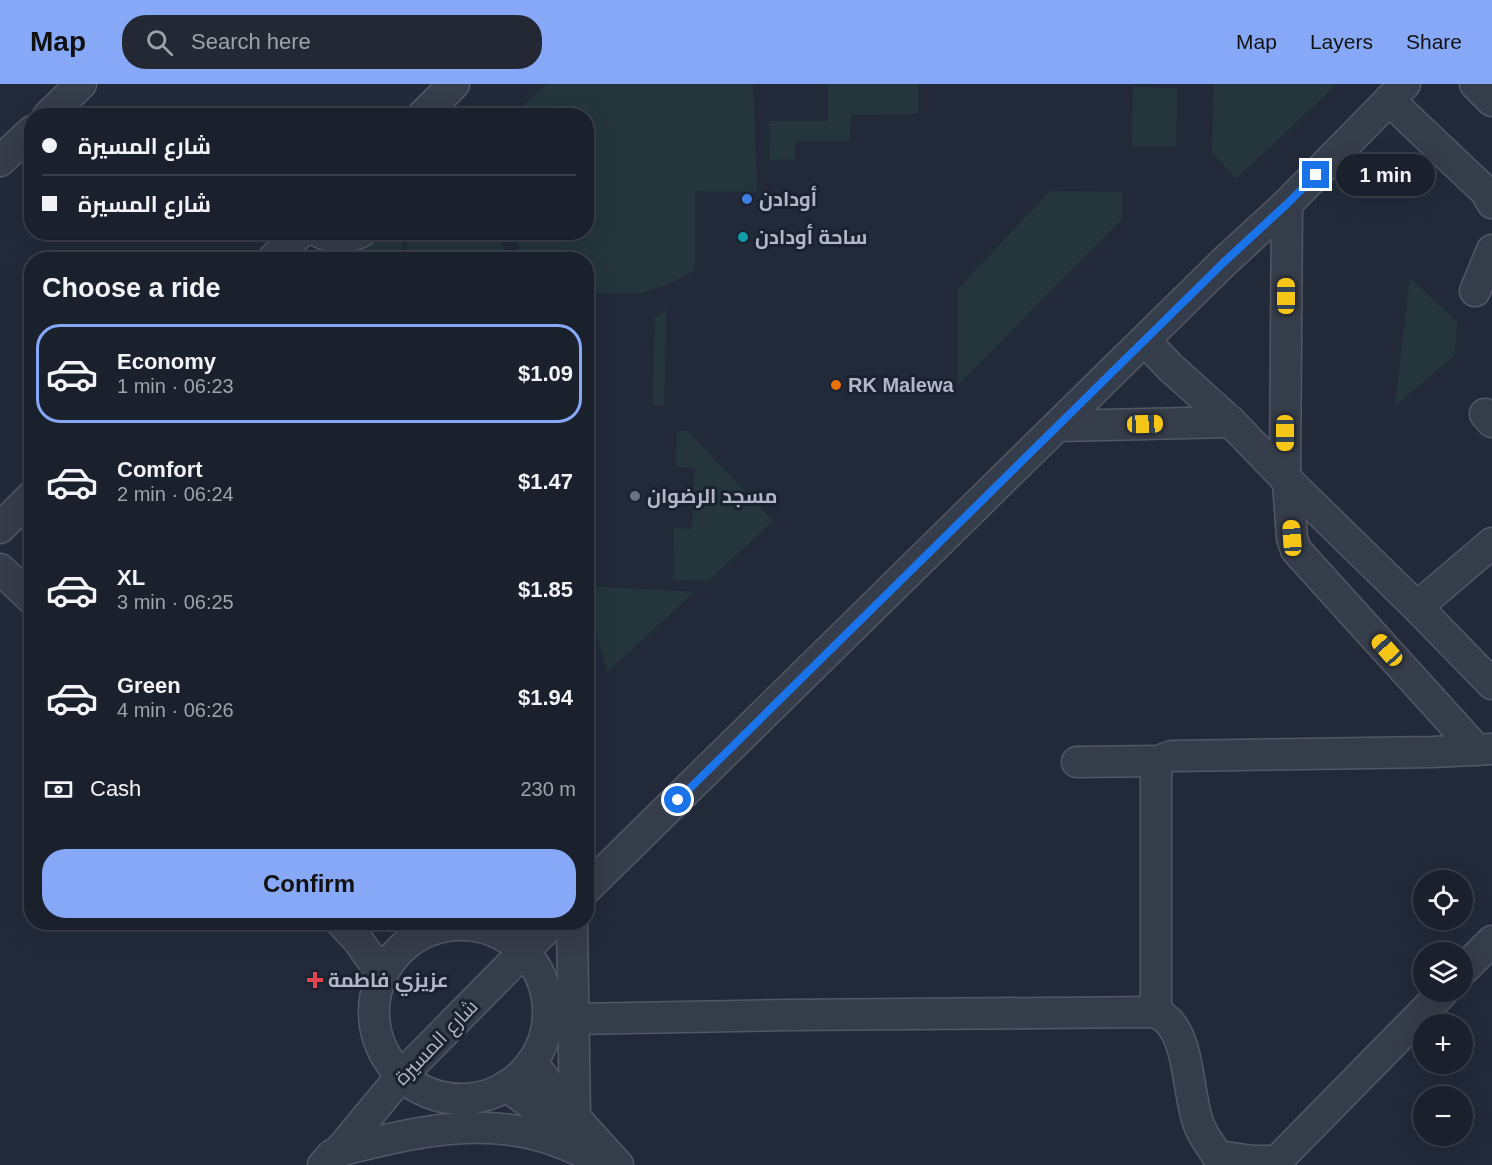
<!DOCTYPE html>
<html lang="en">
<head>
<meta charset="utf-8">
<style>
  :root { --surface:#1a202c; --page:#232834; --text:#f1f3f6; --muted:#9fa3a9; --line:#383e48; --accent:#86a8f6 }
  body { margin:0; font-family:Arial,Cairo,sans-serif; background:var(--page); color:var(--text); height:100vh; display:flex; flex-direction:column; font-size:22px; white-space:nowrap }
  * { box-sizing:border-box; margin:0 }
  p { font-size:20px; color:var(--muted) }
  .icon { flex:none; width:33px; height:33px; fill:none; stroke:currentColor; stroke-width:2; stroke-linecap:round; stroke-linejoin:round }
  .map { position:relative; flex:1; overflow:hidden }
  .sheet { position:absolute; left:24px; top:168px; width:570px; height:678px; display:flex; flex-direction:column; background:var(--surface); border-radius:24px; box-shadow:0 6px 24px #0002,0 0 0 2px var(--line) }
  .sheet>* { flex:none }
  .hud { position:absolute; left:24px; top:24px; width:570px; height:132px; border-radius:24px; box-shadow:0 6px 24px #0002,0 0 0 2px var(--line); display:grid; align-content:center; height:132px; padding:0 18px; background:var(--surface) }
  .fabs { position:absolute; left:1413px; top:786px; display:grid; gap:12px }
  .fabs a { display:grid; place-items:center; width:60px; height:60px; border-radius:50%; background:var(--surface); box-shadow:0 6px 24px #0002,0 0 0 2px var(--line); font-size:30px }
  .end { position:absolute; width:27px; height:27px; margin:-14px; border:8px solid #1a73e8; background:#fff; box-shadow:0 0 0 3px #fff }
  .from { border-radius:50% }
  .bubble { position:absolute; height:42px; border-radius:21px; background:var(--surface); box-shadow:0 6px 24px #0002,0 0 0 2px var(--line); font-size:20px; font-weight:600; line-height:42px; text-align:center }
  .car { position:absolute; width:18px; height:36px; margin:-18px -9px; border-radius:8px; box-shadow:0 0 4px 2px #0007; background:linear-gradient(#f5c518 24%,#345 0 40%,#f5c518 0 76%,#345 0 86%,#f5c518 0) }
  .hud b { display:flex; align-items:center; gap:21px; height:57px; font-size:22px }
  .hud b+b { border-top:2px solid var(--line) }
  .hud i { width:15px; height:15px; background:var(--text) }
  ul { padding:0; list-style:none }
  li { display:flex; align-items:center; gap:18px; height:99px; margin:0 12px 9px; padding:0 6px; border:3px solid transparent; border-radius:24px }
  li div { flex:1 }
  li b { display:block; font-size:22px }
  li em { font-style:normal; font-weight:600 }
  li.active { border-color:var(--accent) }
  li>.icon { width:54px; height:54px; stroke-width:1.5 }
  h2 { padding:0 18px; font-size:27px; line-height:72px }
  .pay { display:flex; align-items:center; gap:15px; height:66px; padding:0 18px; font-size:22px }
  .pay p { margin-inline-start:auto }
  .cta { display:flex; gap:12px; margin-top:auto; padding:12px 18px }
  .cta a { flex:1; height:69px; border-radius:24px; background:var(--accent); color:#111; font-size:24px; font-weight:600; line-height:69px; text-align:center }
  header { display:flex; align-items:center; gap:36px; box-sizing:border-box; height:84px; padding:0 30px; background:var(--accent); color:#111 }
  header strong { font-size:28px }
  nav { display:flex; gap:33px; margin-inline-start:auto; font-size:21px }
  .search { width:420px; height:54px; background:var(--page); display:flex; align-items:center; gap:15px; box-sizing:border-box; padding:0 21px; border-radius:24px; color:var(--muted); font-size:22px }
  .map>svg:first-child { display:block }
  .green { fill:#24363b }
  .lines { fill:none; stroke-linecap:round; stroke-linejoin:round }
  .minor-casing { stroke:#515765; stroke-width:33 }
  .minor { stroke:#363d4a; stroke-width:30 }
  .route { stroke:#1a73e8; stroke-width:8 }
  .shop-dot { fill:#3f7fe0; stroke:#1b222f; stroke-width:2 }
  .culture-dot { fill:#0f9aa8; stroke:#1b222f; stroke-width:2 }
  .food-dot { fill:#e8710a; stroke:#1b222f; stroke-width:2 }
  .worship-dot { fill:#6b7280; stroke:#1b222f; stroke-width:2 }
  .health-dot { fill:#e0444e; stroke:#1b222f; stroke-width:2 }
  .labels { text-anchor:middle; stroke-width:6; stroke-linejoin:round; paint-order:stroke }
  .poi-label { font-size:20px; font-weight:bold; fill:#b1b7c6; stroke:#1b222f; text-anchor:start }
  .street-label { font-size:20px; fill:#b1b7c6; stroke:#1b222f }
</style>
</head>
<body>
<header>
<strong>Map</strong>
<div class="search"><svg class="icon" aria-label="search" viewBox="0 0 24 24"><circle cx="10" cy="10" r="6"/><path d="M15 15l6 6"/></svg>Search here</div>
<nav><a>Map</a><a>Layers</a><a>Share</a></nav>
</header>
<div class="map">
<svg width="1492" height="1081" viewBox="0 0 1492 1081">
  <rect width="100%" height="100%" fill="#222a3a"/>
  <g class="green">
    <path d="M547,0H753L757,108L695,107V186L672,199L641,209H587L586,176L519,175V161L513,149L586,148V32L495,31L517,28Z"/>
    <path d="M828,0H918V30L851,31L850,57H795V75L770,76L769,37H828Z"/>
    <path d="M1214,0H1337L1236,95L1212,68Z"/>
    <path d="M1133,3L1177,4L1176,62H1132Z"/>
    <path d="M1050,107L1122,108V135L958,301V205Z"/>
    <path d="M417,148L498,149L508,175H405L406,161Z"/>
    <path d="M370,151L403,153L402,175L304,176L321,159Z"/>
    <path d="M1410,194L1457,238L1455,271L1395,322Z"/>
    <path d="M666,226L664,322L653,321L655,234Z"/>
    <path d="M677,347H688L773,437L708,497L673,496L674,444L692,445L695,384L676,383Z"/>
    <path d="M587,502L694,508L608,587L587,522Z"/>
  </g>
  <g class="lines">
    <defs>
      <g id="minor">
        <path d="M1475,0L1492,17"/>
        <path d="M1389,16L1485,107L1492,119"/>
        <path d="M48,32L81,0"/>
        <path d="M422,32L454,0"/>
        <path d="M0,77L32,47"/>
        <path d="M319,148C334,155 346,155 361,148"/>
        <path d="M272,176L301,148"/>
        <path d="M1475,207L1492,166"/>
        <path d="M1145,257L1171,284L1231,338L1285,394L1417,523L1492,600"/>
        <path d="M1485,330L1492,338"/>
        <path d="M1059,342L1231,338"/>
        <path d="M1285,394L1287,120"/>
        <path d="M1288,398L1292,454L1296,466L1477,666"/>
        <path d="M0,444L32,412"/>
        <path d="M0,485L32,515"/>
        <path d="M1417,523L1492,459"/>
        <path d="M1077,678L1160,677"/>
        <path d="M586,805L1224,178L1287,120L1405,0"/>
        <path d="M341,838L357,855L382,890"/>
        <path d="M572,838L575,1035"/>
        <circle cx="461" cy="928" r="87"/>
        <path d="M1462,887L1492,857"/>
        <path d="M1156,928V686C1160,677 1163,674 1172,672L1433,668L1492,665"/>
        <path d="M574,935L788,931L1156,928C1160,931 1167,935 1170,939C1190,962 1188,1013 1199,1041C1204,1055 1216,1067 1222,1081"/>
        <path d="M532,978L562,1019L618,1081"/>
        <path d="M506,1002L551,1034L573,1053"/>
        <path d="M339,1067C394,1053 454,1038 511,1046C540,1049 567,1060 593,1073"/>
        <path d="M1218,1072L1253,1077H1277"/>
        <path d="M323,1081L332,1071L339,1067L402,991L553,838"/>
        <path d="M1273,1081L1443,908"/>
      </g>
    </defs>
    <use href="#minor" class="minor-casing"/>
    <use href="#minor" class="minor"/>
  </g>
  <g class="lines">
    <path class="route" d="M678,716L1224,178L1287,120L1316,91"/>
  </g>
  <circle class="shop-dot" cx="747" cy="115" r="6"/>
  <circle class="culture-dot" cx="743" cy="153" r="6"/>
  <circle class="food-dot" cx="836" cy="301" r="6"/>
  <circle class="worship-dot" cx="635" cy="412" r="6"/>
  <path class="health-dot" d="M312 887h6v6h6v6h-6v6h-6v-6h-6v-6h6z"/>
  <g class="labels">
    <g class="poi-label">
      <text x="759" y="122">أودادن</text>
      <text x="755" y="160">ساحة أودادن</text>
      <text x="848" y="308">RK Malewa</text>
      <text x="647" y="419">مسجد الرضوان</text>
      <text x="328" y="903">عزيزي فاطمة</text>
    </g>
    <g class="street-label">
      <text transform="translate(436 958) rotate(-46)" y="7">شارع المسيرة</text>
    </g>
  </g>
</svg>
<div class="fabs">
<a><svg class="icon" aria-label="locate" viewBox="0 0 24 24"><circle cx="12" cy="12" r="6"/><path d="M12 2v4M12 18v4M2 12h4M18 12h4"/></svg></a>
<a><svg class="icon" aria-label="layers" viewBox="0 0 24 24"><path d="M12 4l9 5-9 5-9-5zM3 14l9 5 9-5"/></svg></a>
<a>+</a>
<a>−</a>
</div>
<i class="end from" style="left:678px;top:716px"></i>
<i class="end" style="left:1316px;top:91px"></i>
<div class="bubble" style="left:1336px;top:70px;width:99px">1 min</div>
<i class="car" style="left:1286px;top:212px;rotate:0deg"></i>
<i class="car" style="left:1145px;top:340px;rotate:88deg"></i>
<i class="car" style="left:1285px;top:349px;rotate:180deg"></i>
<i class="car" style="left:1292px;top:454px;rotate:356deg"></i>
<i class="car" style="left:1387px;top:566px;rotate:318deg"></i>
<div class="hud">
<b><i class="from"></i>شارع المسيرة</b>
<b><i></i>شارع المسيرة</b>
</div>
<section class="sheet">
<h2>Choose a ride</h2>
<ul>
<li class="active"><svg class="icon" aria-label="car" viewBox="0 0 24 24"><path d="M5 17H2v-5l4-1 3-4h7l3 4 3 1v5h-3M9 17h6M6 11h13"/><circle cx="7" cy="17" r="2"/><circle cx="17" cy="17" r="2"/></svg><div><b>Economy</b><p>1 min · 06:23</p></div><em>$1.09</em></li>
<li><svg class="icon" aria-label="car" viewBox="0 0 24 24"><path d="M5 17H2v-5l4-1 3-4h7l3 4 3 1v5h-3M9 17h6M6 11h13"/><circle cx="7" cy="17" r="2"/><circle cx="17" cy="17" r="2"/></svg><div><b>Comfort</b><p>2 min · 06:24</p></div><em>$1.47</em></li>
<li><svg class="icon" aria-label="car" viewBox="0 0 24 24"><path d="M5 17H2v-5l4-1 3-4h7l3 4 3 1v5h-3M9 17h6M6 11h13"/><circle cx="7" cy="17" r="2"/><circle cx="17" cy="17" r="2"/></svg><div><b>XL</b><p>3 min · 06:25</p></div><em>$1.85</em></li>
<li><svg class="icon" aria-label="car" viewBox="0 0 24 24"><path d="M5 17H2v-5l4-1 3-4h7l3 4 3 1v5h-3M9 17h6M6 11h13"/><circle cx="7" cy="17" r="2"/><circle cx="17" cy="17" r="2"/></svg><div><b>Green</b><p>4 min · 06:26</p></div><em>$1.94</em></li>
</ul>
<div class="pay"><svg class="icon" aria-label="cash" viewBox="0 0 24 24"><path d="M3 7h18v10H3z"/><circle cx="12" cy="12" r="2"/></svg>Cash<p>230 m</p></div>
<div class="cta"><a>Confirm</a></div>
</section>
</div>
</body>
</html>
